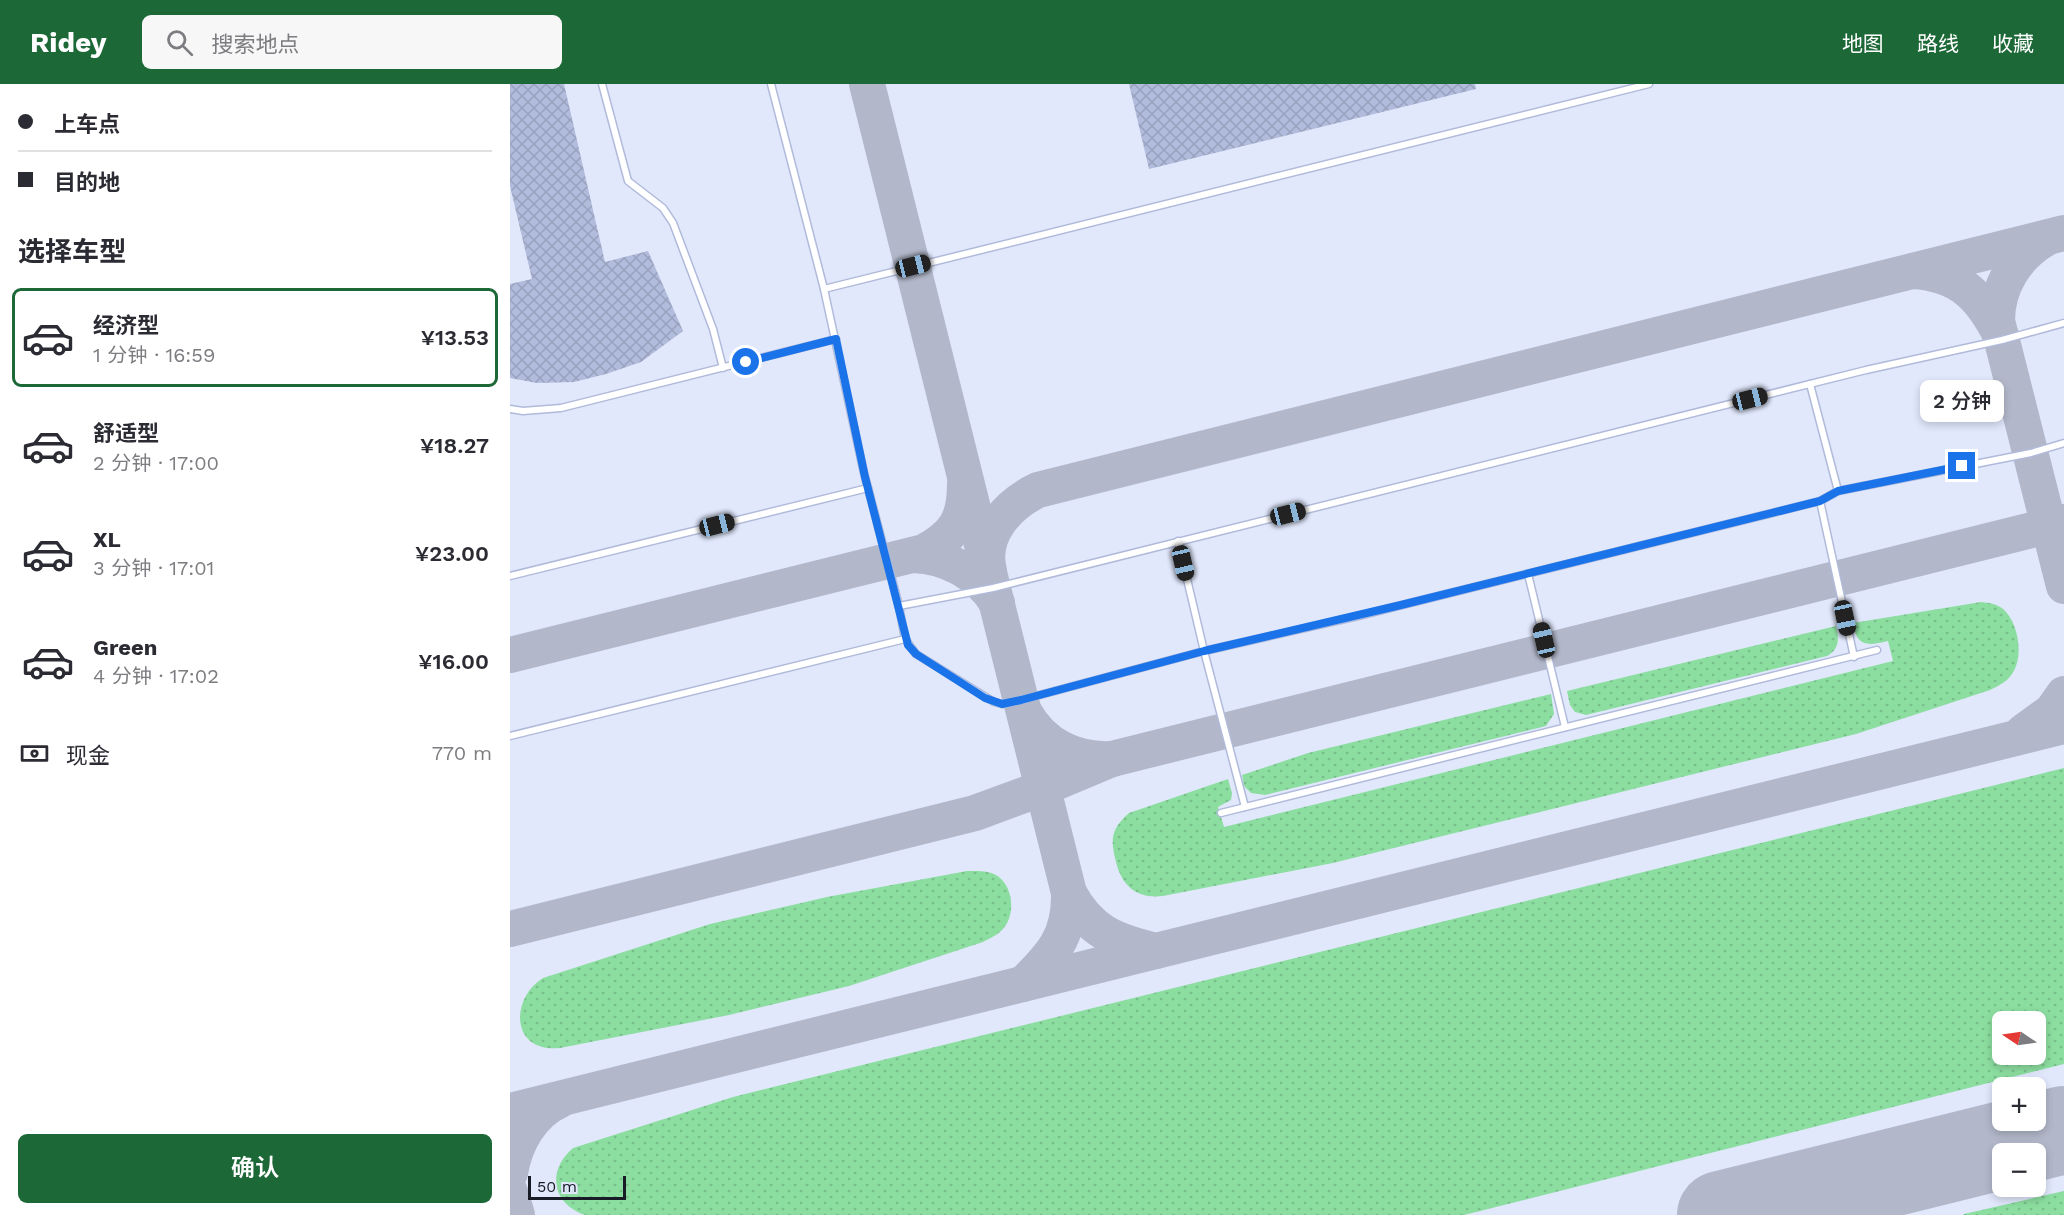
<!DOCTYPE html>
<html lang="zh">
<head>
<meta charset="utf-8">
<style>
  :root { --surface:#fff; --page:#f7f7f7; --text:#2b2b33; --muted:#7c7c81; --line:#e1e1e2; --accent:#1d6837 }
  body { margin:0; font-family:"Work Sans","Noto Sans SC",sans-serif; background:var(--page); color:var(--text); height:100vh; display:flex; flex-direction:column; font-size:22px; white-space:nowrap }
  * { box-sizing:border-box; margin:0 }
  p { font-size:20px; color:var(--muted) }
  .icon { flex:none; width:33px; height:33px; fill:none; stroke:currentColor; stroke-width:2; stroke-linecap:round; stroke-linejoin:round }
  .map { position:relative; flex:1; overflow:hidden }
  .drawer { display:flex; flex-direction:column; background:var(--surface); width:510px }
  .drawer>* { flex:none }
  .banner { display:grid; align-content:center; height:132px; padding:0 18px; background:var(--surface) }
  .needle { width:39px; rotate:283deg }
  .controls { position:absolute; left:1482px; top:927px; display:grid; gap:12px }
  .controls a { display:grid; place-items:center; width:54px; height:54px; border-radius:9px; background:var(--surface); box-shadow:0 3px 9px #0003; font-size:30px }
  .scale { position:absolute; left:18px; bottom:15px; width:98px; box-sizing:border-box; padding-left:6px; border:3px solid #181c27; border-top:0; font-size:16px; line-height:21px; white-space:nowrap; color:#181c27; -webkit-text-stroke:4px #e1e8fc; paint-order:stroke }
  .end { position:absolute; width:27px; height:27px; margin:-14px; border:8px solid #1a73e8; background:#fff; box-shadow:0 0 0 3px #fff }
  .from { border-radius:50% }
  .bubble { position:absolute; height:42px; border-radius:9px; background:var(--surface); box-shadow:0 3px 9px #0003; font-size:20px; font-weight:600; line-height:42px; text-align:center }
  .car { position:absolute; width:18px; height:36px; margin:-18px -9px; border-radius:8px; box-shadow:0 0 4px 2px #0007; background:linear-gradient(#222 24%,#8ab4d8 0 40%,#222 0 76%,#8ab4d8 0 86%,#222 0) }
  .banner b { display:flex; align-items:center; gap:21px; height:57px; font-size:22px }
  .banner b+b { border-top:2px solid var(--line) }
  .banner i { width:15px; height:15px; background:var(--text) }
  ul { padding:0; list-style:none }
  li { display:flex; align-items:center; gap:18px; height:99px; margin:0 12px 9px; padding:0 6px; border:3px solid transparent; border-radius:9px }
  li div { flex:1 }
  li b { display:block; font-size:22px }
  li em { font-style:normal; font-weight:600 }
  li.selected { border-color:var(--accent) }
  li>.icon { width:54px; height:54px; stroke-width:1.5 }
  h2 { padding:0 18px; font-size:27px; line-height:72px }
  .pay { display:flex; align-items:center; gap:15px; height:66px; padding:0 18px; font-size:22px }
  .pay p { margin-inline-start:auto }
  .action { display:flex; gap:12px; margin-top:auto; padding:12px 18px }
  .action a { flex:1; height:69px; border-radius:9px; background:var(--accent); color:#fff; font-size:24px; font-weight:600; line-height:69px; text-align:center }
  header { display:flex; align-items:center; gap:36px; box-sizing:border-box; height:84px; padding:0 30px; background:var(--accent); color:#fff }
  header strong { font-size:28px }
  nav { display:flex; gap:33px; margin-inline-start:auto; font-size:21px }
  .search { width:420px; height:54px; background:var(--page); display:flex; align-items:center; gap:15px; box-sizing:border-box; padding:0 21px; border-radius:9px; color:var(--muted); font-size:22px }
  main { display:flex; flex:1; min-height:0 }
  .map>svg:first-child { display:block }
  .grass { fill:url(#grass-dots); fill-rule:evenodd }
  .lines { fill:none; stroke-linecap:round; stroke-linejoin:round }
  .taxiway { stroke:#b2b8ca; stroke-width:36 }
  .runway { stroke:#b2b8ca; stroke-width:88 }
  .building { fill:url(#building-cross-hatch) }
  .lane-casing { stroke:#b0bada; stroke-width:9 }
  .lane { stroke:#fff; stroke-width:6 }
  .route { stroke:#1a73e8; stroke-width:8 }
</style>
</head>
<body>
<header>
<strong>Ridey</strong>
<div class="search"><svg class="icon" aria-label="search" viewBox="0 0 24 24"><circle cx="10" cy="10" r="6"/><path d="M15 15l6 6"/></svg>搜索地点</div>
<nav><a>地图</a><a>路线</a><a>收藏</a></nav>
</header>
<main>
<section class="drawer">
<div class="banner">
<b><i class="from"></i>上车点</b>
<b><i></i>目的地</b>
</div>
<h2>选择车型</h2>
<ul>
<li class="selected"><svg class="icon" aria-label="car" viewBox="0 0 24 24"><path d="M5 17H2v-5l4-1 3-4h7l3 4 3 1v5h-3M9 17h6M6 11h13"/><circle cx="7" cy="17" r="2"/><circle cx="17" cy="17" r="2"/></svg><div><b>经济型</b><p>1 分钟 · 16:59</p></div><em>¥13.53</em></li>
<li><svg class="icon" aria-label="car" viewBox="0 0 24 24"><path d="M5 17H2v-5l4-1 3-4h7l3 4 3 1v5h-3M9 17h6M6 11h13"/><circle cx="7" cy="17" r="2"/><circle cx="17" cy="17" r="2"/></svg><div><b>舒适型</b><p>2 分钟 · 17:00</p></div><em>¥18.27</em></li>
<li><svg class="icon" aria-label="car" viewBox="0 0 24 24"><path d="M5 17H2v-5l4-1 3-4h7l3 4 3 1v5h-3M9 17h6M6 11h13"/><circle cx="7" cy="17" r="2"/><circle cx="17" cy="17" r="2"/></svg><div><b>XL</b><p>3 分钟 · 17:01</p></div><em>¥23.00</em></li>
<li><svg class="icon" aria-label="car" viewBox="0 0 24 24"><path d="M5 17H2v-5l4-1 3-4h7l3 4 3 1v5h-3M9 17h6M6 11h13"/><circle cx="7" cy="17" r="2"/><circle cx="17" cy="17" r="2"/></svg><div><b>Green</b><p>4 分钟 · 17:02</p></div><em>¥16.00</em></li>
</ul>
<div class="pay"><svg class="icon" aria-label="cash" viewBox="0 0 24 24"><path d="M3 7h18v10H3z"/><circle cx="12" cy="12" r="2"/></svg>现金<p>770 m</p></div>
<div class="action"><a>确认</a></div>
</section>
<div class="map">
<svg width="1554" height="1131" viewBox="0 0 1554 1131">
  <defs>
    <pattern id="grass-dots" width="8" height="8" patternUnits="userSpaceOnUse" patternTransform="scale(1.5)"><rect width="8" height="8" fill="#8cdea0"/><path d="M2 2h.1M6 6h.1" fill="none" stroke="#78be8a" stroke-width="1.8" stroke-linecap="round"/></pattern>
    <pattern id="building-cross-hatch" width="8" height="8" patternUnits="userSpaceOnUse" patternTransform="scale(1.5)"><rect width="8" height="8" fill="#b1bcdc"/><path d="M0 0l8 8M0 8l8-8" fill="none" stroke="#98a1bd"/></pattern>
  </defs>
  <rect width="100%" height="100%" fill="#e1e8fc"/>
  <g class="grass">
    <path d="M1471,518C1480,519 1487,520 1493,525C1509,539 1514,573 1502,590C1497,598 1488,602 1480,606L1346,650L823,779L653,812C628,815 612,803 606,778C600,755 601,745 619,729L718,695L722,709L721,716L708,723L714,743L1383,577L1378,557C1357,562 1347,563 1343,539Z"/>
    <path d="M1326,542C1329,555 1330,564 1317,572L1076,631L1065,628L1060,621L1057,607Z"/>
    <path d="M1041,610L1044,630L1036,642L755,711L741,709L734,702L732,691L798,669Z"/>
    <path d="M1554,684V980L954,1131H75C41,1119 37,1086 63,1064L223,1013ZM1492,938H1526V970H1492Z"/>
    <path d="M457,787C468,787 480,786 489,793C504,805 505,832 493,845C488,851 480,854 473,858L339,902L219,931L50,964C0,969 0,914 33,894L200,840L317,813Z"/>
    <path d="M1554,1107V1131H1453L1454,1130Z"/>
  </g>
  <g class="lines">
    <g class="taxiway">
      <path d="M357,0L559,809C560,852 543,871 513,900"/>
      <path d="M1535,155C1506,172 1487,202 1487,237L1554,502"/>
      <path d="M1403,187C1450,190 1471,212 1491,252"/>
      <path d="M403,471C438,472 469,490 487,519"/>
      <path d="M479,487C470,451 497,421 528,406L1554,149"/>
      <path d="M0,571L414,468C445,451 455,436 455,400"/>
      <path d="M515,629C533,661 565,677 602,675"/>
      <path d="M1513,648L1542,627L1554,610"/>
      <path d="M559,809C580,848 605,857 646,867"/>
      <path d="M0,845L465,729L533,704L602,675L1554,438"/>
      <path d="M0,1027L1554,642"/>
      <path d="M0,1089C5,1059 21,1029 50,1016"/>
      <path d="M0,1108L7,1131"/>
      <path d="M1308,1131L1407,1089L1462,1068"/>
    </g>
    <path class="runway" d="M1211,1131L1554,1046"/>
  </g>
  <g class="building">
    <path d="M0,0H54L95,178L138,167L173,247L131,278L96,290L64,298L27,299L0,294V200L22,195L0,102Z"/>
    <path d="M619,0H965L966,5L639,85Z"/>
  </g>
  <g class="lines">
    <defs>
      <g id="lane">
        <path d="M92,0L118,97L153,124L163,139L203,245L213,284"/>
        <path d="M261,0L314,205L354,389L389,522L395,555L406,570L484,618L492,620L511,616L694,567L848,532L1270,427L1310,417L1328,407L1521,369L1554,359"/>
        <path d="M314,205L1139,0"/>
        <path d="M1300,300L1328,407"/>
        <path d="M0,325L13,327L51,324L326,255"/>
        <path d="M1310,417L1344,573"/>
        <path d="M668,457L694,567L735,723"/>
        <path d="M1018,490L1055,643"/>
        <path d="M0,492L358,404"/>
        <path d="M389,522L483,504L1356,286L1492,256L1554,239"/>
        <path d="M0,652L395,555"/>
        <path d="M711,729L1367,566"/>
      </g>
    </defs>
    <use href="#lane" class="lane-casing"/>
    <use href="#lane" class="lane"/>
  </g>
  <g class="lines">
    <path class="route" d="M236,278L326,255L355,393L398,561L406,570L475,614L492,620L511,616L694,567L891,521L1270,427L1310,417L1328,407L1452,382"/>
  </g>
</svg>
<div class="controls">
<a><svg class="needle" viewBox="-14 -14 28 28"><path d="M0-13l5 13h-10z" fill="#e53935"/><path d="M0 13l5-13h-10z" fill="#7c7c81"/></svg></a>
<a>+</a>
<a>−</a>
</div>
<div class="scale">50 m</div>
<i class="end from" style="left:236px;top:278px"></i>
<i class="end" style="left:1452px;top:382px"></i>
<div class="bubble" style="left:1410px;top:296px;width:84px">2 分钟</div>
<i class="car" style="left:403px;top:182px;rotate:76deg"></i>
<i class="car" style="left:1240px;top:315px;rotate:76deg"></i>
<i class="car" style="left:778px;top:430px;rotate:76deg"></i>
<i class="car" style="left:207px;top:441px;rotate:76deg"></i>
<i class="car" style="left:673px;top:479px;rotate:167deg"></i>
<i class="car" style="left:1335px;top:534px;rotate:168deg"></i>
<i class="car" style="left:1034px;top:556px;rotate:347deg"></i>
</div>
</main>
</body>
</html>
